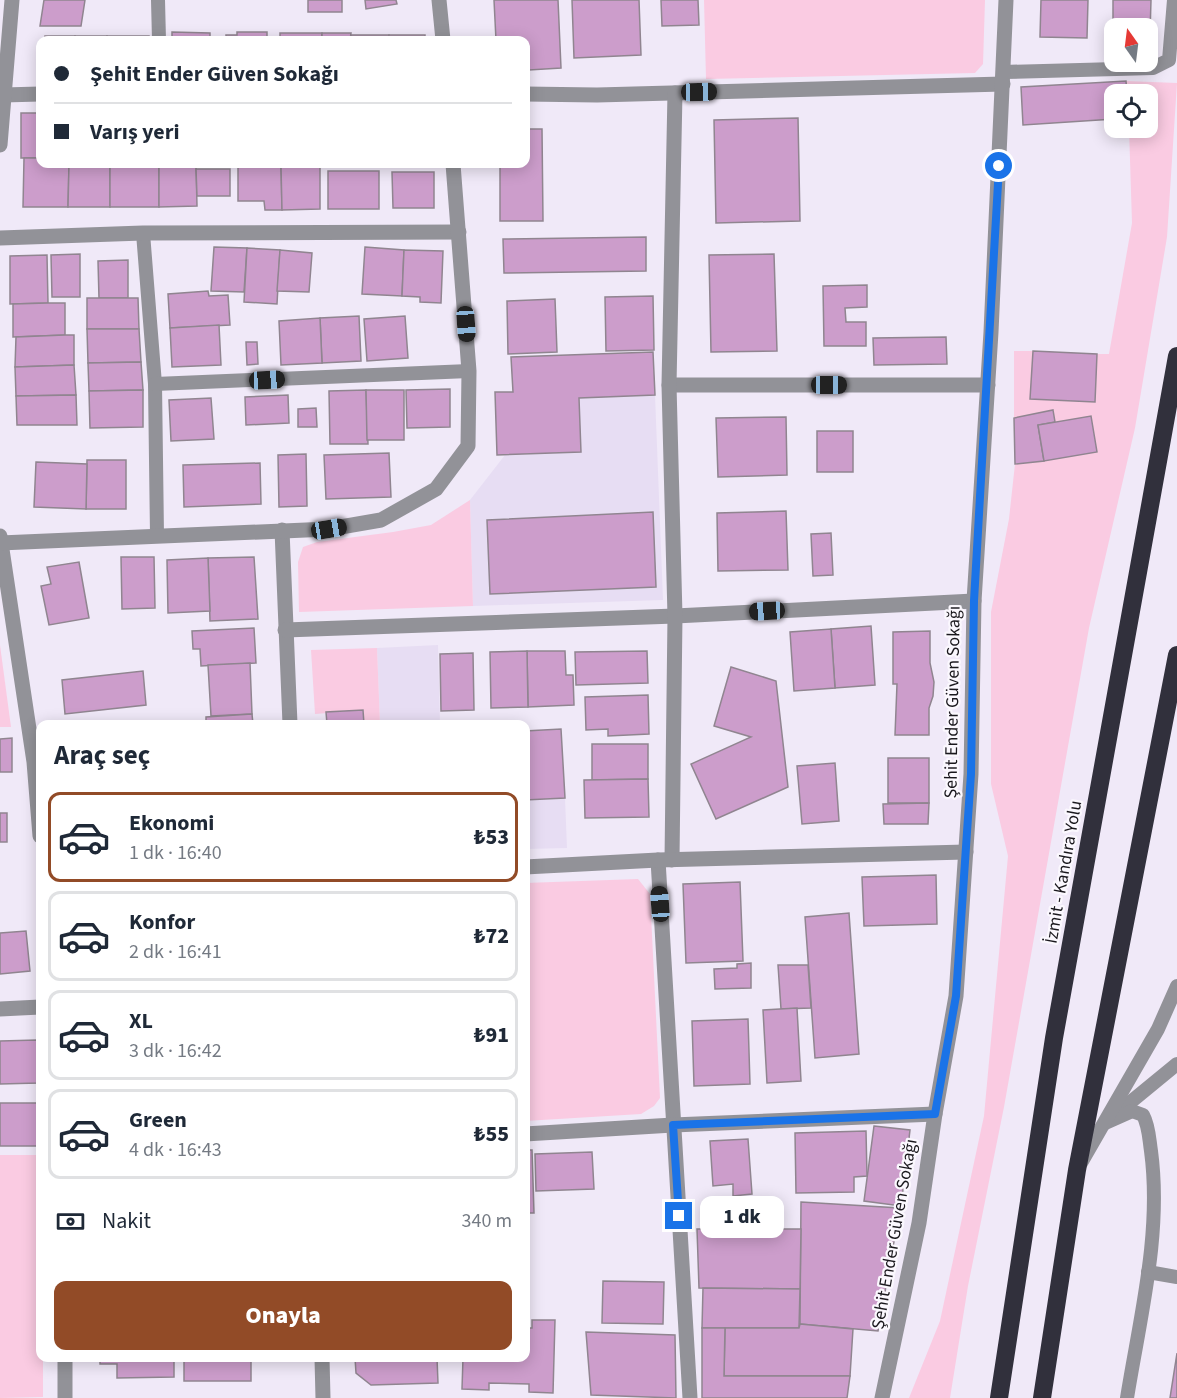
<!DOCTYPE html>
<html lang="tr">
<head>
<meta charset="utf-8">
<style>
  :root { --surface:#fff; --page:#f2f2f3; --text:#1f2937; --muted:#747a83; --line:#e0e1e3; --accent:#924b27 }
  body { margin:0; font-family:"Source Sans 3",sans-serif; background:var(--page); color:var(--text); height:100vh; display:flex; flex-direction:column; font-size:22px; white-space:nowrap }
  * { box-sizing:border-box; margin:0 }
  p { font-size:20px; color:var(--muted) }
  .icon { flex:none; width:33px; height:33px; fill:none; stroke:currentColor; stroke-width:2; stroke-linecap:round; stroke-linejoin:round }
  .map { position:relative; flex:1; overflow:hidden }
  .panel { position:absolute; left:36px; top:720px; width:494px; height:642px; display:flex; flex-direction:column; background:var(--surface); border-radius:12px; box-shadow:0 3px 15px #0003 }
  .panel>* { flex:none }
  .top-card { position:absolute; left:36px; top:36px; width:494px; height:132px; border-radius:12px; box-shadow:0 3px 15px #0003; display:grid; align-content:center; height:132px; padding:0 18px; background:var(--surface) }
  .needle { width:39px; rotate:346deg }
  .fabs { position:absolute; left:1104px; top:18px; display:grid; gap:12px }
  .fabs a { display:grid; place-items:center; width:54px; height:54px; border-radius:12px; background:var(--surface); box-shadow:0 3px 15px #0003; font-size:30px }
  .end { position:absolute; width:27px; height:27px; margin:-14px; border:8px solid #1a73e8; background:#fff; box-shadow:0 0 0 3px #fff }
  .from { border-radius:50% }
  .bubble { position:absolute; height:42px; border-radius:12px; background:var(--surface); box-shadow:0 3px 15px #0003; font-size:20px; font-weight:800; line-height:42px; text-align:center }
  .car { position:absolute; width:18px; height:36px; margin:-18px -9px; border-radius:8px; box-shadow:0 0 4px 2px #0007; background:linear-gradient(#222 24%,#8ab4d8 0 40%,#222 0 76%,#8ab4d8 0 86%,#222 0) }
  .top-card b { display:flex; align-items:center; gap:21px; height:57px; font-size:22px }
  .top-card b+b { border-top:2px solid var(--line) }
  .top-card i { width:15px; height:15px; background:var(--text) }
  ul { padding:0; list-style:none }
  li { display:flex; align-items:center; gap:18px; height:90px; margin:0 12px 9px; padding:0 6px; border:3px solid var(--line); border-radius:12px }
  li div { flex:1 }
  li b { display:block; font-size:22px }
  li em { font-style:normal; font-weight:800 }
  li.active { border-color:var(--accent) }
  li>.icon { width:54px; height:54px; stroke-width:1.5 }
  h2 { padding:0 18px; font-size:27px; line-height:72px }
  .pay { display:flex; align-items:center; gap:15px; height:66px; padding:0 18px; font-size:22px }
  .pay p { margin-inline-start:auto }
  .button { display:flex; gap:12px; margin-top:auto; padding:12px 18px }
  .button a { flex:1; height:69px; border-radius:12px; background:var(--accent); color:#fff; font-size:24px; font-weight:800; line-height:69px; text-align:center }
  .map>svg:first-child { display:block }
  .built { fill:#e7ddf3 }
  .green { fill:#facbe2 }
  .building { fill:#cc9dcb; stroke:#908590; stroke-width:1.5 }
  .lines { fill:none; stroke-linecap:round; stroke-linejoin:round }
  .lane { stroke:#929298; stroke-width:14 }
  .street { stroke:#929298; stroke-width:15 }
  .highway { stroke:#31303c; stroke-width:18 }
  .route { stroke:#1a73e8; stroke-width:8 }
  .labels { text-anchor:middle; stroke-width:4.5; stroke-linejoin:round; paint-order:stroke }
  .street-label { font-size:18px; fill:#1a181d; stroke:#fbf8fe }
</style>
</head>
<body>
<div class="map">
<svg width="1177" height="1398" viewBox="0 0 1177 1398">
  <rect width="100%" height="100%" fill="#f0e9f8"/>
  <g class="built">
    <path d="M655,395L663,600L473,606L470,500L505,455L581,452L579,398Z"/>
    <path d="M438,645L440,724H380L377,648Z"/>
    <path d="M565,798L567,848L525,849V800Z"/>
  </g>
  <g class="green">
    <path d="M704,0H985L983,64L975,73L706,79Z"/>
    <path d="M1126,81L1177,83L1167,237L1135,428L1089,628L1004,1107L968,1286L950,1398H909L940,1321L984,1116L1008,856L991,784V612L1009,519L1015,464L1044,461L1055,422L1053,411L1014,418V351H1033L1031,399L1095,402L1097,354H1109L1132,223L1129,128H1148V94H1127Z"/>
    <path d="M470,500L473,606L299,612L298,562L303,547L317,542L393,532L431,525Z"/>
    <path d="M0,645L11,727H0Z"/>
    <path d="M377,648L380,724H364L363,710L315,714L311,650Z"/>
    <path d="M638,879L650,894L660,1098L654,1106L641,1114L525,1121V883Z"/>
    <path d="M0,1155H40V1358H43V1397L0,1398Z"/>
  </g>
  <g class="building">
    <path d="M44,0H85L81,26H40Z"/>
    <rect x="308" y="0" width="34" height="12"/>
    <path d="M365,0H396L397,4L366,9Z"/>
    <path d="M494,0H558L561,68L529,70V60L525,61V40H496Z"/>
    <path d="M572,0H639L641,55L574,58Z"/>
    <path d="M661,0H698L699,25L662,26Z"/>
    <path d="M1041,0H1088L1087,38L1040,37Z"/>
    <path d="M1113,0H1151L1150,34H1148V28H1114V34H1113Z"/>
    <path d="M172,32L210,33V40H172Z"/>
    <path d="M237,32H267V40H226V35H237Z"/>
    <rect x="280" y="33" width="42" height="7"/>
    <path d="M322,33H351L350,40H322Z"/>
    <path d="M351,35H389V40H350Z"/>
    <rect x="389" y="35" width="36" height="5"/>
    <rect x="45" y="36" width="30" height="4"/>
    <rect x="75" y="36" width="32" height="4"/>
    <rect x="107" y="36" width="42" height="4"/>
    <path d="M1126,81L1127,94H1114V119L1023,125L1021,87Z"/>
    <rect x="21" y="113" width="19" height="45"/>
    <path d="M798,118L800,221L716,223L714,120Z"/>
    <path d="M525,129H542L543,221H500V164H525Z"/>
    <path d="M24,158H40V164H69L68,207H23Z"/>
    <path d="M69,164H110V207H68Z"/>
    <rect x="110" y="164" width="49" height="43"/>
    <path d="M159,164H196L197,206L159,207Z"/>
    <path d="M238,164H281L282,210H265L264,201H238Z"/>
    <path d="M281,167H320V209L282,210Z"/>
    <path d="M196,169H230V196H197Z"/>
    <rect x="328" y="171" width="51" height="38"/>
    <path d="M392,172H434V208H393Z"/>
    <path d="M646,237V271L504,273L503,239Z"/>
    <path d="M214,247L247,248L244,292L211,291Z"/>
    <path d="M365,247L404,250L402,296L362,294Z"/>
    <path d="M247,248L280,250L277,304L244,302Z"/>
    <path d="M280,250L312,253L309,292L277,291Z"/>
    <path d="M404,250L443,251L441,303L420,302V297L402,296Z"/>
    <path d="M80,254V297H52L51,255Z"/>
    <path d="M774,254L777,351L711,352L709,255Z"/>
    <path d="M47,255L48,303L10,304V256Z"/>
    <path d="M128,260V298H99L98,261Z"/>
    <path d="M867,285V307L845,308L846,322H866V346H824L823,286Z"/>
    <path d="M208,291L209,296L228,295L230,325L170,328L168,294Z"/>
    <path d="M653,296L654,350L606,351L605,297Z"/>
    <path d="M87,298H138L139,329H87Z"/>
    <path d="M555,299L557,352L508,354L507,301Z"/>
    <path d="M48,303H65V335L13,337V304Z"/>
    <path d="M359,316L361,361L322,363L320,318Z"/>
    <path d="M405,316L408,358L367,361L364,319Z"/>
    <path d="M320,318L322,363L281,365L279,321Z"/>
    <path d="M219,325L221,365L172,367L170,328Z"/>
    <path d="M87,329H139L141,362L88,363Z"/>
    <path d="M65,335H74V365L15,367L16,337Z"/>
    <path d="M946,337L947,364L874,365L873,338Z"/>
    <path d="M246,342H257L258,364L247,365Z"/>
    <path d="M1033,351L1097,354L1095,402L1030,399Z"/>
    <path d="M653,352L655,395L579,398L581,452L497,455L495,392H513L511,357Z"/>
    <path d="M141,362L143,390L89,391L88,363Z"/>
    <path d="M74,365L76,395L16,396L15,367Z"/>
    <path d="M450,389V427L407,428L406,390Z"/>
    <path d="M143,390V427L90,428L89,391Z"/>
    <path d="M366,390L368,444H330L329,391Z"/>
    <path d="M366,390H404V440H367Z"/>
    <path d="M76,395L77,425H17L16,396Z"/>
    <path d="M288,395L289,423L246,425L245,397Z"/>
    <path d="M211,398L214,439L171,441L169,400Z"/>
    <path d="M316,408L317,427H298V409Z"/>
    <path d="M1053,410L1055,422L1038,425L1044,461L1015,464L1014,418Z"/>
    <path d="M1091,416L1097,452L1044,461L1038,425Z"/>
    <path d="M786,417L787,475L718,477L716,418Z"/>
    <rect x="817" y="431" width="36" height="41"/>
    <path d="M389,453L391,497L326,499L324,455Z"/>
    <path d="M306,454L307,506L279,507L278,455Z"/>
    <path d="M87,460H126V509H86Z"/>
    <path d="M36,462L87,464L86,509L34,507Z"/>
    <path d="M260,463L261,504L184,507L183,465Z"/>
    <path d="M786,511L788,570L718,571L717,513Z"/>
    <path d="M653,512L656,587L490,594L487,520Z"/>
    <path d="M831,533L833,575L813,576L811,534Z"/>
    <path d="M121,557H154L155,608L122,609Z"/>
    <path d="M254,557L258,619L210,621L208,558Z"/>
    <path d="M208,558L210,611L168,613L167,560Z"/>
    <path d="M79,562L89,618L49,625L41,586L51,584L47,567Z"/>
    <path d="M871,626L875,685L835,688L831,629Z"/>
    <path d="M254,628L256,663L201,666L200,649H193L192,631Z"/>
    <path d="M831,629L835,688L794,691L790,632Z"/>
    <path d="M930,631V663L934,682L933,696L929,708V735H895L897,684H893V632Z"/>
    <path d="M527,651H565L566,675H573L574,705L528,707Z"/>
    <path d="M527,651L528,707L491,708L490,652Z"/>
    <path d="M647,651L648,683L576,685L575,652Z"/>
    <path d="M473,653L474,710L441,711L440,654Z"/>
    <path d="M250,663L252,714L211,716L208,665Z"/>
    <path d="M731,667L776,681L788,787L716,819L691,764L751,737L714,726Z"/>
    <path d="M143,671L146,705L65,714L62,680Z"/>
    <path d="M648,695L649,734L608,736V729L586,730L585,697Z"/>
    <path d="M363,710L364,724H327L326,712Z"/>
    <path d="M252,714L253,724H206V717Z"/>
    <path d="M561,729L565,798L525,800V731Z"/>
    <path d="M12,738V772H0V739Z"/>
    <path d="M592,744H648V779L592,780Z"/>
    <rect x="888" y="758" width="41" height="45"/>
    <path d="M835,763L839,821L802,824L797,766Z"/>
    <path d="M648,779L649,817L585,818L584,780Z"/>
    <path d="M929,803L928,824H884L883,804Z"/>
    <rect x="0" y="813" width="7" height="29"/>
    <path d="M936,875L937,924L864,926L862,877Z"/>
    <path d="M740,882L743,961L686,963L683,884Z"/>
    <path d="M849,913L859,1054L815,1058L805,917Z"/>
    <path d="M26,931L30,971L0,974V933Z"/>
    <path d="M751,963V988L715,989L714,969L737,968V964Z"/>
    <path d="M778,965H808L811,1008L781,1009Z"/>
    <path d="M797,1008L801,1081L767,1083L763,1010Z"/>
    <path d="M748,1019L750,1084L694,1086L692,1021Z"/>
    <path d="M37,1040L38,1083L0,1084V1041Z"/>
    <rect x="0" y="1103" width="38" height="43"/>
    <path d="M874,1126L910,1130L901,1206L864,1201Z"/>
    <path d="M866,1131L867,1176L854,1177V1192L796,1193L795,1133Z"/>
    <path d="M748,1139L752,1194L733,1196V1184L713,1186L710,1141Z"/>
    <path d="M525,1150H532L534,1213H525Z"/>
    <path d="M592,1152L594,1189L536,1191L535,1154Z"/>
    <path d="M801,1202L900,1208L878,1331L800,1324Z"/>
    <path d="M697,1229H801L800,1289L699,1288Z"/>
    <path d="M603,1281L664,1282L663,1324L602,1323Z"/>
    <path d="M703,1288L800,1289L799,1328H702Z"/>
    <path d="M532,1320H555L553,1393L529,1392V1384L489,1383V1390L462,1389L463,1358H525V1328H532Z"/>
    <path d="M800,1324L853,1329L850,1376H724L725,1328H799Z"/>
    <path d="M702,1328H725L724,1376H850L847,1398H702Z"/>
    <path d="M586,1332L675,1335L676,1398L591,1395Z"/>
    <path d="M1177,1353V1398H1170Z"/>
    <path d="M100,1358H174V1377L117,1378V1364H100Z"/>
    <rect x="184" y="1358" width="67" height="23"/>
    <path d="M355,1358H437L438,1383L371,1385L356,1373Z"/>
  </g>
  <g class="lines">
    <g class="lane">
      <path d="M158,0L159,40"/>
      <path d="M1004,72L1153,68L1169,60L1174,0"/>
      <path d="M143,233L155,384L157,535"/>
      <path d="M155,384L469,371"/>
      <path d="M1116,1114L1177,1064"/>
      <path d="M1105,1123L1132,1111L1143,1115C1149,1126 1149,1138 1151,1151C1162,1233 1140,1317 1127,1398"/>
      <path d="M1081,1163L1158,1029L1177,986"/>
      <path d="M1148,1272L1177,1277"/>
    </g>
    <g class="street">
      <path d="M439,0L443,40"/>
      <path d="M525,94L597,95L1003,84"/>
      <path d="M3,95L40,94"/>
      <path d="M0,145L12,0"/>
      <path d="M0,238L143,233L459,232"/>
      <path d="M669,385H988"/>
      <path d="M282,530L290,724"/>
      <path d="M0,536L34,762L40,836"/>
      <path d="M0,543L329,529L381,520L436,489L468,446L469,371L453,164"/>
      <path d="M285,630L675,616L974,601"/>
      <path d="M658,860L690,1398"/>
      <path d="M672,860L675,616L669,385L675,93"/>
      <path d="M525,867L658,860L966,852"/>
      <path d="M0,1009L40,1007"/>
      <path d="M525,1134L673,1125L935,1114"/>
      <path d="M322,1358L323,1398"/>
      <path d="M65,1398V1358"/>
      <path d="M882,1398L919,1223L935,1114L956,996L971,774L974,601L991,332L1006,0"/>
    </g>
    <g class="highway">
      <path d="M999,1398L1054,1038L1177,356"/>
      <path d="M1042,1398L1077,1170L1177,655"/>
    </g>
  </g>
  <g class="lines">
    <path class="route" d="M679,1216L673,1125L935,1114L956,996L967,832L971,774L974,601L999,166"/>
  </g>
  <g class="labels">
    <g class="street-label">
      <text transform="translate(952 702) rotate(-89)" y="6">Şehit Ender Güven Sokağı</text>
      <text transform="translate(1063 872) rotate(-80)" y="6">İzmit - Kandıra Yolu</text>
      <text transform="translate(894 1234) rotate(-80)" y="6">Şehit Ender Güven Sokağı</text>
    </g>
  </g>
</svg>
<div class="fabs">
<a><svg class="needle" viewBox="-14 -14 28 28"><path d="M0-13l5 13h-10z" fill="#e53935"/><path d="M0 13l5-13h-10z" fill="#747a83"/></svg></a>
<a><svg class="icon" aria-label="locate" viewBox="0 0 24 24"><circle cx="12" cy="12" r="6"/><path d="M12 2v4M12 18v4M2 12h4M18 12h4"/></svg></a>
</div>
<i class="end from" style="left:999px;top:166px"></i>
<i class="end" style="left:679px;top:1216px"></i>
<div class="bubble" style="left:700px;top:1196px;width:84px">1 dk</div>
<i class="car" style="left:699px;top:92px;rotate:89deg"></i>
<i class="car" style="left:466px;top:324px;rotate:176deg"></i>
<i class="car" style="left:267px;top:380px;rotate:87deg"></i>
<i class="car" style="left:829px;top:385px;rotate:90deg"></i>
<i class="car" style="left:329px;top:529px;rotate:81deg"></i>
<i class="car" style="left:767px;top:611px;rotate:267deg"></i>
<i class="car" style="left:660px;top:904px;rotate:356deg"></i>
<div class="top-card">
<b><i class="from"></i>Şehit Ender Güven Sokağı</b>
<b><i></i>Varış yeri</b>
</div>
<section class="panel">
<h2>Araç seç</h2>
<ul>
<li class="active"><svg class="icon" aria-label="car" viewBox="0 0 24 24"><path d="M5 17H2v-5l4-1 3-4h7l3 4 3 1v5h-3M9 17h6M6 11h13"/><circle cx="7" cy="17" r="2"/><circle cx="17" cy="17" r="2"/></svg><div><b>Ekonomi</b><p>1 dk · 16:40</p></div><em>₺53</em></li>
<li><svg class="icon" aria-label="car" viewBox="0 0 24 24"><path d="M5 17H2v-5l4-1 3-4h7l3 4 3 1v5h-3M9 17h6M6 11h13"/><circle cx="7" cy="17" r="2"/><circle cx="17" cy="17" r="2"/></svg><div><b>Konfor</b><p>2 dk · 16:41</p></div><em>₺72</em></li>
<li><svg class="icon" aria-label="car" viewBox="0 0 24 24"><path d="M5 17H2v-5l4-1 3-4h7l3 4 3 1v5h-3M9 17h6M6 11h13"/><circle cx="7" cy="17" r="2"/><circle cx="17" cy="17" r="2"/></svg><div><b>XL</b><p>3 dk · 16:42</p></div><em>₺91</em></li>
<li><svg class="icon" aria-label="car" viewBox="0 0 24 24"><path d="M5 17H2v-5l4-1 3-4h7l3 4 3 1v5h-3M9 17h6M6 11h13"/><circle cx="7" cy="17" r="2"/><circle cx="17" cy="17" r="2"/></svg><div><b>Green</b><p>4 dk · 16:43</p></div><em>₺55</em></li>
</ul>
<div class="pay"><svg class="icon" aria-label="cash" viewBox="0 0 24 24"><path d="M3 7h18v10H3z"/><circle cx="12" cy="12" r="2"/></svg>Nakit<p>340 m</p></div>
<div class="button"><a>Onayla</a></div>
</section>
</div>
</body>
</html>
